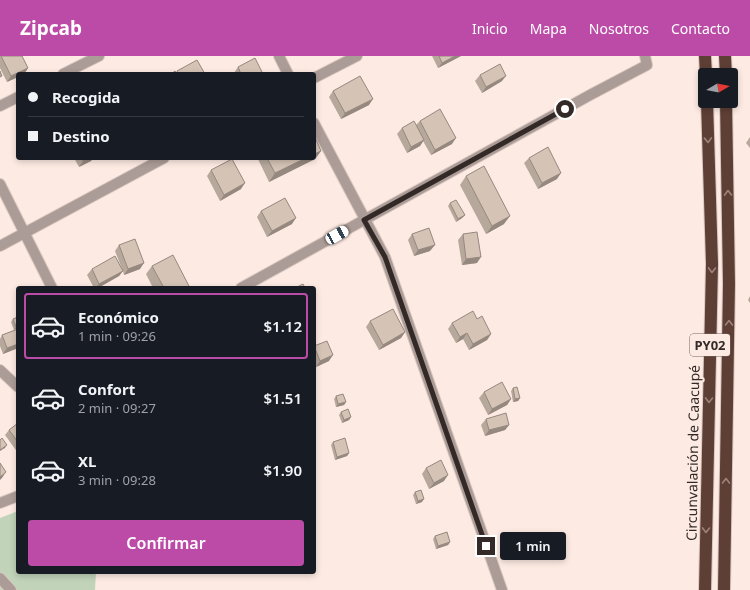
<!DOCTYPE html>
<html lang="es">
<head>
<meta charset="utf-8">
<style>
  :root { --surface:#171b24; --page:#20242c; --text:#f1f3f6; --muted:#9ea1a6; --line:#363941; --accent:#bc4ba8 }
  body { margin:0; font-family:"Noto Sans",sans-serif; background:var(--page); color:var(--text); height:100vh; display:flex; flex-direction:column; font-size:15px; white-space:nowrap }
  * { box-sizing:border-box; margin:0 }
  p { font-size:13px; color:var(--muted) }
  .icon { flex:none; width:22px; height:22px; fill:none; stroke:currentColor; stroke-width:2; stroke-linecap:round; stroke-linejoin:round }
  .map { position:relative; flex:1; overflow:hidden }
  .side { position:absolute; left:16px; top:230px; width:300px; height:288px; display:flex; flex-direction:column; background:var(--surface); border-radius:4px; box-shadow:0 2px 6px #0003 }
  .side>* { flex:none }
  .banner { position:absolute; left:16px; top:16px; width:300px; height:88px; border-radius:4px; box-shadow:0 2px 6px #0003; display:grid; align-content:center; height:88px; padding:0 12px; background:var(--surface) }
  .needle { width:26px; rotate:80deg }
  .fabs { position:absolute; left:698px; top:12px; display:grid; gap:8px }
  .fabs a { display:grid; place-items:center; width:40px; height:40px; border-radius:4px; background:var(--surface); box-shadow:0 2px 6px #0003; font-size:20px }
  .end { position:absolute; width:18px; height:18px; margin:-9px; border:5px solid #332a27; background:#fff; box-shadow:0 0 0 2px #fff }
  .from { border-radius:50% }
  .bubble { position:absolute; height:28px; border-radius:4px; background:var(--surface); box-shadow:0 2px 6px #0003; font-size:13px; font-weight:600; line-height:28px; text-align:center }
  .car { position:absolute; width:12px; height:24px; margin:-12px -6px; border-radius:5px; box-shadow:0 0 3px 1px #0007; background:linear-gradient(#fff 24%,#345 0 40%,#fff 0 76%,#345 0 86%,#fff 0) }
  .banner b { display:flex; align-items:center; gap:14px; height:38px; font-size:15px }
  .banner b+b { border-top:1px solid var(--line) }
  .banner i { width:10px; height:10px; background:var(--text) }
  ul { padding:7px 0 0; list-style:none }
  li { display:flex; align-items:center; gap:12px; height:66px; margin:0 8px 6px; padding:0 4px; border:2px solid transparent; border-radius:4px }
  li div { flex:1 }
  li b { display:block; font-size:15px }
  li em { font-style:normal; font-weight:600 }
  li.current { border-color:var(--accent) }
  li>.icon { width:36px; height:36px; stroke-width:1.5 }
  .cta { display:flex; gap:8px; margin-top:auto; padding:8px 12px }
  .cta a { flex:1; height:46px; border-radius:4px; background:var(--accent); color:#fff; font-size:16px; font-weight:600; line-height:46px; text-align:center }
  header { display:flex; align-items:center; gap:24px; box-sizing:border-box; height:56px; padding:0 20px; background:var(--accent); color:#fff }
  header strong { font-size:19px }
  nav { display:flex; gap:22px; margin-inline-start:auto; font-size:14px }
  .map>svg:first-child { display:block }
  .green { fill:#c1d3b9 }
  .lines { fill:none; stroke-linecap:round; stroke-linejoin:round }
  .minor-casing { stroke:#d9c8c1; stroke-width:12 }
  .highway-casing { stroke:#d9c8c1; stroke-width:14 }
  .minor { stroke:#ac9c97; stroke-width:10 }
  .highway { stroke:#5e3f36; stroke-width:12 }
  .wall { fill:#b7a89c }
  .shaded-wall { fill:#95887f }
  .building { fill:#d5c3b5; stroke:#95887f }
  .oneway { stroke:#9e847b }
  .route { stroke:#332a27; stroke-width:5 }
  .labels { text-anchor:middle; stroke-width:4; stroke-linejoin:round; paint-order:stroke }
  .shield { fill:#fdebe3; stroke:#70645f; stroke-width:1 }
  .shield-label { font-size:13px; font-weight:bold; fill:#332a27 }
  .street-label { font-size:14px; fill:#332a27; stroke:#fdebe3 }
</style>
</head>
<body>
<header>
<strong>Zipcab</strong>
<nav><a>Inicio</a><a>Mapa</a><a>Nosotros</a><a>Contacto</a></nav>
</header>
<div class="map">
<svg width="750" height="534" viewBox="0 0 750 534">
  <rect width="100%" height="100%" fill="#fdebe3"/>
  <path class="green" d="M18,455V516H96L95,534H0V462Z"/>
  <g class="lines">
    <defs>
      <g id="minor">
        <path d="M279,0L288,18"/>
        <path d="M63,18L99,0"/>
        <path d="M314,22L357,0"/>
        <path d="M0,50L18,41"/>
        <path d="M314,67L385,201L502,534"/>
        <path d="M0,128L52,232"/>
        <path d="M0,190L164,102"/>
        <path d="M241,232L590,39L647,9L645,0"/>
        <path d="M0,314L18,331"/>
        <path d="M0,447L18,440"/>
        <path d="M0,522L11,534"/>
      </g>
      <g id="highway">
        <path d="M705,0L706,19"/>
        <path d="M725,0L726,19"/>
        <path d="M705,534L712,208L707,45"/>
        <path d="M724,534L729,228L726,45"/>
      </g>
    </defs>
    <use href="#minor" class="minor-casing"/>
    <use href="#highway" class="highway-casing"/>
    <use href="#minor" class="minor"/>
    <use href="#highway" class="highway"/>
  </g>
  <g class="wall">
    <path d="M0,0H22L28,12L24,18H18V21L7,26L0,12Z"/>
    <path d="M432,0H461L438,12Z"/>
    <path d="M238,11L263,18H234V17Z"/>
    <path d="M480,19L502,25L482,37L475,25Z"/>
    <path d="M333,35L369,49L341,63L329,41Z"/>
    <path d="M420,65L452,88L431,99L423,85L420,90L407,97L397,78L402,72L416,69Z"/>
    <path d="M750,81V92L746,87Z"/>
    <path d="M321,95L315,103L269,126L258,103V102H314Z"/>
    <path d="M74,102H93L91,105L79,111Z"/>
    <path d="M529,102L557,123L538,133L524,107Z"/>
    <path d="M211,114L241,133L220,145L207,120Z"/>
    <path d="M466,120L504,168L486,178L460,129Z"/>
    <path d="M450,147L465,159L462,162L456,166L448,150Z"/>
    <path d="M261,155L292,168L267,181L257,161Z"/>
    <path d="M412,178L430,195L414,200L408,184Z"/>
    <path d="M463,178L477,207L462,209L458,184Z"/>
    <path d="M119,189L140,213L124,219L123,215L119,220L98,232H94L87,219L92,213H122L115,195Z"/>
    <path d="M152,210L190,232H153L146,218Z"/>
    <path d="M750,240V247L748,244Z"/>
    <path d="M18,261V272L14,274L11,266L13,263Z"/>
    <path d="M477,263L491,278L487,284L469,294L463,283L456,287L448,273L452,267Z"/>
    <path d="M370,265L405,276L401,282L379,294L366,271Z"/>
    <path d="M18,273V292L3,298L0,290V283L2,279Z"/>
    <path d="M314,290L329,305L316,311L314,307Z"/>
    <path d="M513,332L520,342L518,345L513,346L511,335Z"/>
    <path d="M484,336L511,343L507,349L488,359L479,342Z"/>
    <path d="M336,340L346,346L344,349L336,351L334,343Z"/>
    <path d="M341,356L351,361L349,364L342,367L339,359Z"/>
    <path d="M486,363L509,369L505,374L485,380L481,369Z"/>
    <path d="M18,367V397L5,379L9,374Z"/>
    <path d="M333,386L349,397L347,400L335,404L331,389Z"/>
    <path d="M426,412L444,425L429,433L422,418Z"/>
    <path d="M415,436L422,446L416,448L413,439Z"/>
    <path d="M435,480L450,486L448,489L436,493L433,483Z"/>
  </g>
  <g class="shaded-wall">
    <path d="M455,0H461L438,12L442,7Z"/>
    <path d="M28,12L24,18H18V21L7,26L11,20Z"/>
    <path d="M506,20L502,25L482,37L486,31Z"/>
    <path d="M373,43L369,49L341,63L345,57Z"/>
    <path d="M456,82L452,88L431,99L435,94Z"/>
    <path d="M424,84L420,90L407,97L411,91Z"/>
    <path d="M321,95L315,103L269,126L275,117L306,102H314V98Z"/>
    <path d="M89,102H93L91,105L79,111L83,105Z"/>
    <path d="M561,117L557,123L538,133L542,127Z"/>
    <path d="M245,127L241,133L220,145L224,139Z"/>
    <path d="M465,159L462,162L456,166L458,163Z"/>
    <path d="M510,160L504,168L486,178L492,170Z"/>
    <path d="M296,162L292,168L267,181L272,175Z"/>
    <path d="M435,189L430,195L414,200L418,194Z"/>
    <path d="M481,201L477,207L462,209L466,203Z"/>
    <path d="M144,207L140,213L124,219L128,213Z"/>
    <path d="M123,215L119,220L98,232H96L99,228Z"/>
    <path d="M18,270V272L14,274L16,271Z"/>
    <path d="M405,276L401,282L379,294L383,289Z"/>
    <path d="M467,277L463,283L456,287L460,281Z"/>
    <path d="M491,278L487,284L469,294L473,288Z"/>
    <path d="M18,288V292L3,298L7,292Z"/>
    <path d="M333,299L329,305L316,311L320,305Z"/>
    <path d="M520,342L518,345L513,346L515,343Z"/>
    <path d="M511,343L507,349L488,359L492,353Z"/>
    <path d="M346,346L344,349L336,351L338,348Z"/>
    <path d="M351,361L349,364L342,367L344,364Z"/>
    <path d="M509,369L505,374L485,380L489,374Z"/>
    <path d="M7,389L5,392L0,395V394Z"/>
    <path d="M349,397L347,400L335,404L337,401Z"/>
    <path d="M6,416L2,422L0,424V421Z"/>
    <path d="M448,419L444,425L429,433L434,427Z"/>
    <path d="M424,443L422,446L416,448L418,445Z"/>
    <path d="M450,486L448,489L436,493L438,490Z"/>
  </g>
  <g class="building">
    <path d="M1,0H22L28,12L11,20Z"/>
    <path d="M439,0H455L442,7Z"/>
    <path d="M255,2L263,18H241L238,11Z"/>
    <path d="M197,4L205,18H178L177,15Z"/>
    <path d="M500,8L506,20L486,31L480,19Z"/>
    <path d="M0,15L2,20L0,21Z"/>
    <path d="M175,15L177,18H171Z"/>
    <path d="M360,20L373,43L345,57L333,35Z"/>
    <path d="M440,53L456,82L435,94L420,65Z"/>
    <path d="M414,65L424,84L411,91L402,72Z"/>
    <path d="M314,79L321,95L314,98Z"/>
    <path d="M548,91L561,117L542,127L529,102Z"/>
    <path d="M82,102H89L83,105Z"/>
    <path d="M267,102H306L275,117Z"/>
    <path d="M232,103L245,127L224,139L211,114Z"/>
    <path d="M484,110L510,160L492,170L466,120Z"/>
    <path d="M285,142L296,162L272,175L261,155Z"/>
    <path d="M456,144L465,159L458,163L450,147Z"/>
    <path d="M429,172L435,189L418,194L412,178Z"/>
    <path d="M477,176L481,201L466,203L463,178Z"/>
    <path d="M135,183L144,207L128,213L119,189Z"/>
    <path d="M173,199L190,232H164L152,210Z"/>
    <path d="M115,200L123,215L99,228L92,213Z"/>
    <path d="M303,228L305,232H295Z"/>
    <path d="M393,253L405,276L383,289L370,265Z"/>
    <path d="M473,255L477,263L482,260L491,278L473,288L467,277L460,281L452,267Z"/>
    <path d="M18,261V270L16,271L13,263Z"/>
    <path d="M18,273V288L7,292L2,279Z"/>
    <path d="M327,285L333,299L320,305L314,290Z"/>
    <path d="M502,326L511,343L492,353L484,336Z"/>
    <path d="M517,331L520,342L515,343L513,332Z"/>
    <path d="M343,338L346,346L338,348L336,340Z"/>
    <path d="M348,353L351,361L344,364L341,356Z"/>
    <path d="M506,357L509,369L489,374L486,363Z"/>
    <path d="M18,367V386L9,374Z"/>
    <path d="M2,382L7,389L0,394V384Z"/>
    <path d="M345,382L349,397L337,401L333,386Z"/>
    <path d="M441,404L448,419L434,427L426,412Z"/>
    <path d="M0,407L6,416L0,421Z"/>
    <path d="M421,434L424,443L418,445L415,436Z"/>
    <path d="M447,476L450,486L438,490L435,480Z"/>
  </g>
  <defs><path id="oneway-chevron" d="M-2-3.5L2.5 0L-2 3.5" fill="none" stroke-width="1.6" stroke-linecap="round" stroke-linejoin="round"/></defs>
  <g class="oneway">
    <use href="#oneway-chevron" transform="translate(708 84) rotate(88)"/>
    <use href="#oneway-chevron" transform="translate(728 137) rotate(-91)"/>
    <use href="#oneway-chevron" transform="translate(712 214) rotate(91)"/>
    <use href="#oneway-chevron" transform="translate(729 267) rotate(-89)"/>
    <use href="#oneway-chevron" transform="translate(709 344) rotate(91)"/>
    <use href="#oneway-chevron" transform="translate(726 425) rotate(-89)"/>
    <use href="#oneway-chevron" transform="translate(706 474) rotate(91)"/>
  </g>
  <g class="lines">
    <path class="route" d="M486,490L385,201L364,164L565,53"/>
  </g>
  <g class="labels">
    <rect class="shield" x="690" y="278" width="40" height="22" rx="3"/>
    <g class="shield-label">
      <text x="710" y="294">PY02</text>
    </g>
    <g class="street-label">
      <text transform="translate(693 397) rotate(-89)" y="5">Circunvalación de Caacupé</text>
    </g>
  </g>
</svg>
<div class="fabs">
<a><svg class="needle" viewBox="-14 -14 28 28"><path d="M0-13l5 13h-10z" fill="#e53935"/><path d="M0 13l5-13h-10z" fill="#9ea1a6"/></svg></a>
</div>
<i class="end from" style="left:565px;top:53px"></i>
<i class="end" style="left:486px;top:490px"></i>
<div class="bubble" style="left:500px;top:476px;width:66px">1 min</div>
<i class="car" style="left:337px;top:179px;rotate:61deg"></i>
<div class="banner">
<b><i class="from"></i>Recogida</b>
<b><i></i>Destino</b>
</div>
<section class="side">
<ul>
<li class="current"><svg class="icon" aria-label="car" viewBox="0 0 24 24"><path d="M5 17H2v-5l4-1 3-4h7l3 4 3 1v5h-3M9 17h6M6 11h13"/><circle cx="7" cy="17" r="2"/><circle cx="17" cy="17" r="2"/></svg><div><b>Económico</b><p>1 min · 09:26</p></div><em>$1.12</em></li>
<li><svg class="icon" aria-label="car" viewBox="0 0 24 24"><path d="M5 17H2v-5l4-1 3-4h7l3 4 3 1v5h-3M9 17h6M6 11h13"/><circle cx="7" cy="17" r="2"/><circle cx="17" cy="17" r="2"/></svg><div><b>Confort</b><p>2 min · 09:27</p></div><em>$1.51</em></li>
<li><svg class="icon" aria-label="car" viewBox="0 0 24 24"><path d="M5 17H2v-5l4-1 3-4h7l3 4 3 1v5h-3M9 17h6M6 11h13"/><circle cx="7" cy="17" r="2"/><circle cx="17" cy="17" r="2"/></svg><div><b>XL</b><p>3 min · 09:28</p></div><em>$1.90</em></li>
</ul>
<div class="cta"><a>Confirmar</a></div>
</section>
</div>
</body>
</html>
